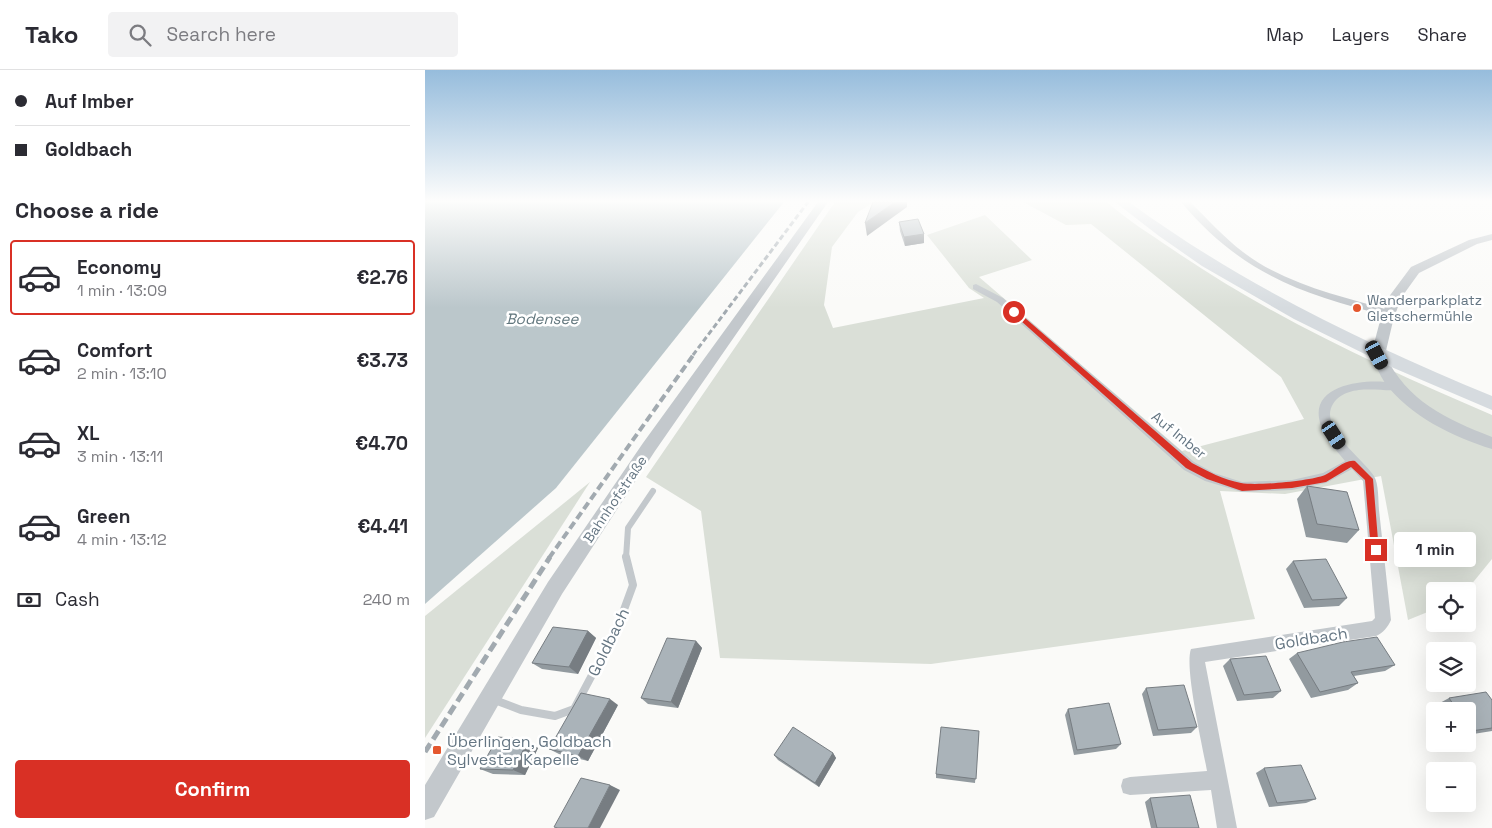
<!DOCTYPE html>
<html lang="en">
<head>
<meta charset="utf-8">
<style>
  :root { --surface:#fff; --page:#f2f2f3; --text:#2b2b33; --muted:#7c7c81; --line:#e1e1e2; --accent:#d93025 }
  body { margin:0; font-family:"Space Grotesk",sans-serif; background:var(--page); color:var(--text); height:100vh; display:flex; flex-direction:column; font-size:19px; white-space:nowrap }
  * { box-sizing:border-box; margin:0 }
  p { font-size:16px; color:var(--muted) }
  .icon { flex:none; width:28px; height:28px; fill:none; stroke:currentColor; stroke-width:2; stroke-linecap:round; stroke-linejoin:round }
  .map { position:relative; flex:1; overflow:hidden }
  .drawer { display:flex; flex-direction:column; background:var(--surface); width:425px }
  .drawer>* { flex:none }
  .top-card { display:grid; align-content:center; height:110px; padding:0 15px; background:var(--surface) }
  .tools { position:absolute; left:1001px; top:512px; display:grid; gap:10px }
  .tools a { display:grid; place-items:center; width:50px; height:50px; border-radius:5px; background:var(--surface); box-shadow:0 5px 20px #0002; font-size:25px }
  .end { position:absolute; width:22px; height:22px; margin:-11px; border:6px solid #d93025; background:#fff; box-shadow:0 0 0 2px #fff }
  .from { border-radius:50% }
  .bubble { position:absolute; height:35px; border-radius:5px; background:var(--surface); box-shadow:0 5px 20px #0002; font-size:16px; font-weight:600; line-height:35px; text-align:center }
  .car { position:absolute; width:15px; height:30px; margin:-15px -8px; border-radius:6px; box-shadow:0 0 4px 1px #0007; background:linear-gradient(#222 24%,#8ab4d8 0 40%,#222 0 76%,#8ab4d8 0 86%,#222 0) }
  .top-card b { display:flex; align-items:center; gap:18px; height:48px; font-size:19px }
  .top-card b+b { border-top:1px solid var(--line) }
  .top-card i { width:12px; height:12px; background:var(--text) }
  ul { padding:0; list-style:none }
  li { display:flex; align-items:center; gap:15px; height:75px; margin:0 10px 8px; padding:0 5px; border:2px solid transparent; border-radius:5px }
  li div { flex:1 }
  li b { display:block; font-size:19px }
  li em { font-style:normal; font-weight:600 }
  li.current { border-color:var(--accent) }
  li>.icon { width:45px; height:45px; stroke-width:1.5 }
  h2 { padding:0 15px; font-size:22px; line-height:60px }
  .pay { display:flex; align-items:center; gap:12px; height:55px; padding:0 15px; font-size:19px }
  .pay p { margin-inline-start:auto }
  .action { display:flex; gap:10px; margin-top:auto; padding:10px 15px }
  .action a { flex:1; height:58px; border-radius:5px; background:var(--accent); color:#fff; font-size:20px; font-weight:600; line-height:58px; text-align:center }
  header { display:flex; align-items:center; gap:30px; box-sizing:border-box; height:70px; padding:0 25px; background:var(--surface); border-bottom:1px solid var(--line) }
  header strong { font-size:24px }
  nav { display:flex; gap:28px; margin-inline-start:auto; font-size:18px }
  .search { width:350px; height:45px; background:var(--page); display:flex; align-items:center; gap:12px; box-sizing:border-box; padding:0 18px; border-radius:5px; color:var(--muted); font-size:19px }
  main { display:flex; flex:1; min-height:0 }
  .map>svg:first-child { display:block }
  .green { fill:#dadfd7 }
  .water { fill:#bbc7cb }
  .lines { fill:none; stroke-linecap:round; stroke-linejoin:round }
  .service-far1 { stroke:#c3c8cc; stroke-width:6 }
  .service { stroke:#c3c8cc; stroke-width:8 }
  .minor { fill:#c3c8cc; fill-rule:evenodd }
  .tertiary { fill:#c3c8cc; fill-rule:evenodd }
  .primary { fill:#d6dbdf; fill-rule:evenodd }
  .rail-far2 { stroke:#a2aab0; stroke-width:3; stroke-dasharray:5.5 3; stroke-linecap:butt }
  .rail-far1 { stroke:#a2aab0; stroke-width:4; stroke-dasharray:8 4; stroke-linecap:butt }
  .rail { stroke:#a2aab0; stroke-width:5; stroke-dasharray:10 5; stroke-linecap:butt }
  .wall { fill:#929a9f }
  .shaded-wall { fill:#777d82 }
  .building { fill:#aab3b9; stroke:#777d82 }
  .route { fill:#d93025 }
  .poi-dot { fill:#e4572e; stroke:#fff; stroke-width:2 }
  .labels { text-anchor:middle; stroke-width:5; stroke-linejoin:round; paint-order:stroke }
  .poi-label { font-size:14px; fill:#657683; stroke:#fff; text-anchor:start }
  .street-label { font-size:14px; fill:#657683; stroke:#fff }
  .water-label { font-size:15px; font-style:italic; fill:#60757c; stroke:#fff }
  .near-street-label { font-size:16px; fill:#657683; stroke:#fff }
  .near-poi-label { font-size:16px; fill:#657683; stroke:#fff; text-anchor:start }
</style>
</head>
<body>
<header>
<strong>Tako</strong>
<div class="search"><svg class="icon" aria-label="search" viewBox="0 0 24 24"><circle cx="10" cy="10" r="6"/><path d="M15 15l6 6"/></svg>Search here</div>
<nav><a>Map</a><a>Layers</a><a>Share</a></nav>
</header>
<main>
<section class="drawer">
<div class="top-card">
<b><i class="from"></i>Auf Imber</b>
<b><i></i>Goldbach</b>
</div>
<h2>Choose a ride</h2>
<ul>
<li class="current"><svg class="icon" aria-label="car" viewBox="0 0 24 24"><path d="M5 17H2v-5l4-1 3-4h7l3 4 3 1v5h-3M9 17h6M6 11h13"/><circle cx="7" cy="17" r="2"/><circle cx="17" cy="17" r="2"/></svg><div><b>Economy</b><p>1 min · 13:09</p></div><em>€2.76</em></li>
<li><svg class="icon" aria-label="car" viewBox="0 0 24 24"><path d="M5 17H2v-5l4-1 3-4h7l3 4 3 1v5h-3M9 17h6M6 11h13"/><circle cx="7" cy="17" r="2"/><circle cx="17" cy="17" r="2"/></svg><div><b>Comfort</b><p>2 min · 13:10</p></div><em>€3.73</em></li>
<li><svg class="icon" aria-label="car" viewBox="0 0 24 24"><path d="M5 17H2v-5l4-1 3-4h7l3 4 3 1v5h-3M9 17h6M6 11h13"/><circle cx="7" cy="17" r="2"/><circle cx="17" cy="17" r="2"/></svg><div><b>XL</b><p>3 min · 13:11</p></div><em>€4.70</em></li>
<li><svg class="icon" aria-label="car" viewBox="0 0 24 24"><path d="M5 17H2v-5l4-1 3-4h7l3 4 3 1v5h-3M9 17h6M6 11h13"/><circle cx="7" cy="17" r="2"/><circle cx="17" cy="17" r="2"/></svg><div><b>Green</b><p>4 min · 13:12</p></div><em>€4.41</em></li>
</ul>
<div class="pay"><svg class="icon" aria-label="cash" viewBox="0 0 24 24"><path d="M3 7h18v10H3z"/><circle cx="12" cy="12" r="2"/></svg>Cash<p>240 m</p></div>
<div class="action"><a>Confirm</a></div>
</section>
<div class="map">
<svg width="1067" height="758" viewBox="0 0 1067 758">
  <rect width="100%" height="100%" fill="#fafaf8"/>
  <g class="green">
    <path d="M410,132H449L433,142L407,177L399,235L408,258L559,228L544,218L502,165L560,145L607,190L554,207L757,381L879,349L856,307L666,154L641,155L598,132H682C702,150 725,164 747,179C846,247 957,298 1067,345V489L1041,521H1010V539L983,550L956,406L860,424L795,421L830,549L506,594L295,588L276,441L221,407Z"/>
    <path d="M165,412L0,668V546Z"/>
  </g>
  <path class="water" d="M0,132H359L131,418L0,534Z"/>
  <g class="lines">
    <path class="service-far1" d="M201,488L203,458L228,421"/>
    <path class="service" d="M67,629L96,640L130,646L149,639L193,556L208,515L201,487"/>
    <g class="minor">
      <path d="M756,132H765C782,148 798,167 818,182C861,215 916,226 967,241L968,243L963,246C875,224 816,203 756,132Z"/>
      <path d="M551,214L578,228L769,392L789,403L817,412L867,410L898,403L920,391C910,379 896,364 894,348C889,315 937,310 960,312C967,312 974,312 978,317C970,327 925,308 908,334C893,357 939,390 949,406C954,414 953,431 954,440C958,477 962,513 966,550C963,557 958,563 951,566L780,592L812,758H792L786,720L705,725L698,723L696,716L698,709L705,707L782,701C778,678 759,597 766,579L947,551L950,548L938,411L927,399L901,413L867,420L817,422L780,411L759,400L572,232L548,219V215Z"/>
    </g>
    <g class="tertiary">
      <path d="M393,132H403L230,381L137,524L9,747L0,750V715L123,512L218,373Z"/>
      <path d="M1067,164V170L1052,174L994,203L976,228L968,251L960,285C982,331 1021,349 1067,367V379C1028,367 985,346 960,313C954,304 950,294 946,285L955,251L963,228L986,197L1044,170Z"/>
    </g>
    <path class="primary" d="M690,132H704C816,214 939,273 1067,326V340L964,296L869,249L777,196L734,166Z"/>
    <path class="rail-far2" d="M268,285L383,132"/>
    <path class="rail-far1" d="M124,488L269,284"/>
    <path class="rail" d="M0,682L125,487"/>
  </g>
  <g class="wall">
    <path d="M474,152L499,164V173L480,176L475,161Z"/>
    <path d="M882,416L934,460L922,473L881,467L872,429Z"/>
    <path d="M868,491L922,528L914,536L879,538L861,499Z"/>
    <path d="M163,561L171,568L153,604L117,599L107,593Z"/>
    <path d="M271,571L277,578L253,638L223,634L216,628Z"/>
    <path d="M872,583L970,595L960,601L929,606L933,613L923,620L886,628L864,589Z"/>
    <path d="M805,589L856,621L848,628L812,631L798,596Z"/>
    <path d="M721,618L772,657L766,663L728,666L717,624Z"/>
    <path d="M1024,628L1067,630V661L1042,665V641H1017L1013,634Z"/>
    <path d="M193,635L163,691L134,684L124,679Z"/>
    <path d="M643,639L696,674L691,679L649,685L640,645Z"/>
    <path d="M554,661L550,713L511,708V704Z"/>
    <path d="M96,669L113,678L100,705L68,704L55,699Z"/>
    <path d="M408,683L411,688L394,717L353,690L349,685Z"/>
    <path d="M839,698L891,729L881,733L844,737L831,703Z"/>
    <path d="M725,728L774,758H726L720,732Z"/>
  </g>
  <g class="shaded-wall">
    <path d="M470,132H482V137L442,166L440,153Z"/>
    <path d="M499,164V173L480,176L479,167Z"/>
    <path d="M163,561L171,568L153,604L144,597Z"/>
    <path d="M271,571L277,578L253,638L246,632Z"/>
    <path d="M185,629L193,635L163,691L153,686Z"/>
    <path d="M96,669L113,678L100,705L88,700L94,672Z"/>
    <path d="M408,683L411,688L394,717L390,713Z"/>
    <path d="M185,715L195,720L175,758H163Z"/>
  </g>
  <g class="building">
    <path d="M448,132H470L440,153Z"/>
    <path d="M493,149L499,164L479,167L474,152Z"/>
    <path d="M882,416L922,422L934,460L892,454Z"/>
    <path d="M901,489L922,528L887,530L868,491Z"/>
    <path d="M128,557L163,561L144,597L107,593Z"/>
    <path d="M952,567L970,595L926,602L933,613L895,622L872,583L918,572Z"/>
    <path d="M242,568L271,571L246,632L216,628Z"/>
    <path d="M841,586L856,621L819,625L805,589Z"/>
    <path d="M759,615L772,657L733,660L721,618Z"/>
    <path d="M1061,622L1067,630V658L1046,661L1042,655V641H1033L1024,628Z"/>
    <path d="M156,623L185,629L153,686L124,679Z"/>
    <path d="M684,633L696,674L652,680L643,639Z"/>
    <path d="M368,657L408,683L390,713L349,685Z"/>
    <path d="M516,657L554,661L551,709L511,704Z"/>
    <path d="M73,667L96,669L94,672L102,673L88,700L55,699Z"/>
    <path d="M876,695L891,729L852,733L839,698Z"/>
    <path d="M156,708L185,715L163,758H133L129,757Z"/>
    <path d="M765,725L774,758H732L725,728Z"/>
  </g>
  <linearGradient id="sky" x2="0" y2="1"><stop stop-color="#96bcdc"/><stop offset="0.55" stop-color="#fdfdfc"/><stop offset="1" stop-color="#fdfdfc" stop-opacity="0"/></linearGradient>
  <rect width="1067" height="238" fill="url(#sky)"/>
  <path class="route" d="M587,241H592L767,393C782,401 799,410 816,413C832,416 885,411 900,405C909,401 920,389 930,391L948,409L954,482L951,484L946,480L940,410L926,397L901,412L867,418L817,421L782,409L761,398L587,243Z"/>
  <g class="poi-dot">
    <circle cx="932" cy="238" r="5"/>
    <rect x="7" y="675" width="10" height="10" rx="2.5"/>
  </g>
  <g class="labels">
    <g class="poi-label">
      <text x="942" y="235">Wanderparkplatz<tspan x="942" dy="16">Gletschermühle</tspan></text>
    </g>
    <g class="street-label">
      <text transform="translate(754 365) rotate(39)" y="5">Auf Imber</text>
      <text transform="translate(190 429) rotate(-56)" y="5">Bahnhofstraße</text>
    </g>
    <g class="water-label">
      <text x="117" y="254">Bodensee</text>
    </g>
    <g class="near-street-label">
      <text transform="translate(886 568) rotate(-9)" y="6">Goldbach</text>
      <text transform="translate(183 572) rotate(-64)" y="6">Goldbach</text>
    </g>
    <g class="near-poi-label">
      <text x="22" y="677">Überlingen, Goldbach<tspan x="22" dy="18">Sylvester Kapelle</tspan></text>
    </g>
  </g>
</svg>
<div class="tools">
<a><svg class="icon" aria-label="locate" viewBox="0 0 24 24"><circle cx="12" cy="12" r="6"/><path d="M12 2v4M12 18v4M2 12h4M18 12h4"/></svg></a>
<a><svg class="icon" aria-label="layers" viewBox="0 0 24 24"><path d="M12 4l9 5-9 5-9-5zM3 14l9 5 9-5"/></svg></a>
<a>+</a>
<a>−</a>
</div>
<i class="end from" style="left:589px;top:242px"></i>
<i class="end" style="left:951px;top:480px"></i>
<div class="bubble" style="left:969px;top:462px;width:82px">1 min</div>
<i class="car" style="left:952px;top:285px;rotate:152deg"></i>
<i class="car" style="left:909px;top:365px;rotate:147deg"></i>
</div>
</main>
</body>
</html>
